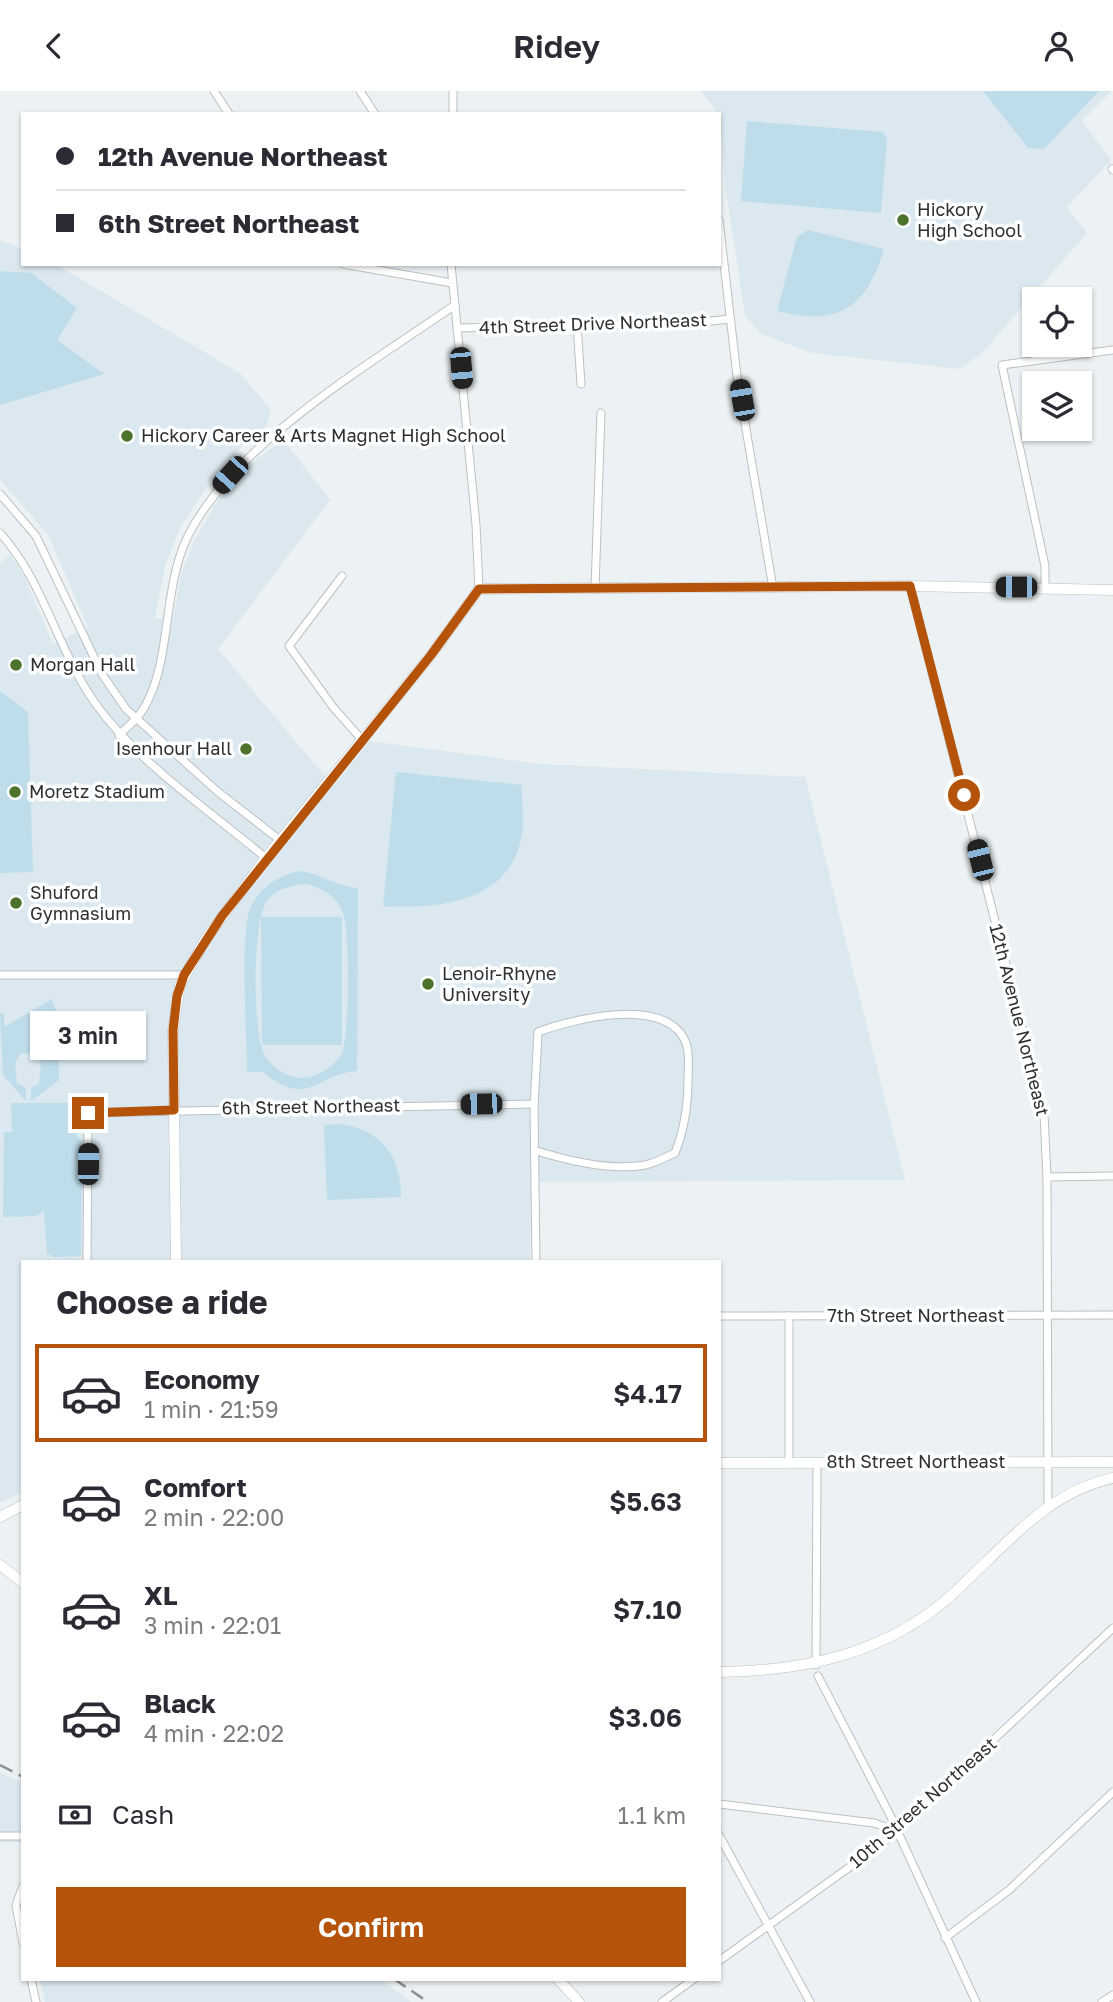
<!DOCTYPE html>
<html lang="en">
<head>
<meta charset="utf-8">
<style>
  :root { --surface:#fff; --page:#f2f2f3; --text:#2b2b33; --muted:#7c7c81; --line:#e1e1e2; --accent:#b45309 }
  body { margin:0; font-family:"Golos Text",sans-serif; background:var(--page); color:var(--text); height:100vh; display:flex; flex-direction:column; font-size:26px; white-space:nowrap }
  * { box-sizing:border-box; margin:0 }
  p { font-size:23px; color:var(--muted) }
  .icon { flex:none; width:38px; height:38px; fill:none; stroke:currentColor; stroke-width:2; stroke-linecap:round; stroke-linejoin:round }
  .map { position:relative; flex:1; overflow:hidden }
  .details { position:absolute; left:21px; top:1169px; width:700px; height:721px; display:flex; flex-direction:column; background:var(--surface); border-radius:0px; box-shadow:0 2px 5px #0004 }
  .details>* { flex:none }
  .banner { position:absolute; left:21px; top:21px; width:700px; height:154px; border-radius:0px; box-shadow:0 2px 5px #0004; display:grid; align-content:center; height:154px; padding:0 35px; background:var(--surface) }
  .buttons { position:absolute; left:1022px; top:196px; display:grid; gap:14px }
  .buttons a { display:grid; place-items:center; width:70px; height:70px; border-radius:0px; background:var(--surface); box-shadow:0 2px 5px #0004; font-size:35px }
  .end { position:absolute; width:32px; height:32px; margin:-16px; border:9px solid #b45309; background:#fff; box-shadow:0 0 0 4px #fff }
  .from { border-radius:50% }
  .bubble { position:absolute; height:49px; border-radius:0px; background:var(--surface); box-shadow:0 2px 5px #0004; font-size:23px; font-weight:600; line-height:49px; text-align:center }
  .car { position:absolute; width:21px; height:42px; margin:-21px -10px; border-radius:9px; box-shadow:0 0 5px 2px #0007; background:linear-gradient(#222 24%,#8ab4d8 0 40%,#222 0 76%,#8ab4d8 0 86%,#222 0) }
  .banner b { display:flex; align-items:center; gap:24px; height:66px; font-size:26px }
  .banner b+b { border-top:2px solid var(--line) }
  .banner i { width:18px; height:18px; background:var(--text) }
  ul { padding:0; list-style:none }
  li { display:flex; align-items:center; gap:21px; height:98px; margin:0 14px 10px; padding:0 21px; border:4px solid transparent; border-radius:0px }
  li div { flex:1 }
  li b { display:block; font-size:26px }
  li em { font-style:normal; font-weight:600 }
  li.active { border-color:var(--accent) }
  li>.icon { width:63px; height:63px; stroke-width:1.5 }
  h2 { padding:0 35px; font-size:32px; line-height:84px }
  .pay { display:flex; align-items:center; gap:18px; height:77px; padding:0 35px; font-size:26px }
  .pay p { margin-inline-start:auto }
  .primary-button { display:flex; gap:14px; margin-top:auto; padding:14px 35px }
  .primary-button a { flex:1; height:80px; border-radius:0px; background:var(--accent); color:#fff; font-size:28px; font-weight:600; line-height:80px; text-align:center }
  header { display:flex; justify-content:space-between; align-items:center; height:91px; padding:0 35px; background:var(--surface); font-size:32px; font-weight:600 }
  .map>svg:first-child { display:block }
  .built { fill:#dbe8ef }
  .green { fill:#bfdcea; fill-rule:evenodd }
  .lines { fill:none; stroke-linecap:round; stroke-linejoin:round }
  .street-casing { stroke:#bbc0c3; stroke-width:9 }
  .secondary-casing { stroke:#bbc0c3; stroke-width:11 }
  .street { stroke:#fff; stroke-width:7 }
  .secondary { stroke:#fff; stroke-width:10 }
  .rail { stroke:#8c9092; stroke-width:2.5; stroke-dasharray:14 7; stroke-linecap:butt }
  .route { stroke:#b45309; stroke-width:9 }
  .poi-dot { fill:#4c722b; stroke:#fdfeff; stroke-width:2.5 }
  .labels { text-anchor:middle; stroke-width:7; stroke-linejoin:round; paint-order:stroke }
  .poi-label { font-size:18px; fill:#2d2f30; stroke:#fdfeff; text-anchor:start }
  .street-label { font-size:18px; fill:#2d2f30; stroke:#fdfeff }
</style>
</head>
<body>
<header><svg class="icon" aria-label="back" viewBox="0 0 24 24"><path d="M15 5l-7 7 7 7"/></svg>Ridey<svg class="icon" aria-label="person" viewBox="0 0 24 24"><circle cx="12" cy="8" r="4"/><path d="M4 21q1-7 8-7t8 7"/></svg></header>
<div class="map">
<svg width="1113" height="1911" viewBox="0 0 1113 1911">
  <rect width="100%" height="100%" fill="#ecf2f4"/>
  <g class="built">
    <path d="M701,0H1112L1082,30L1111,69L1067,116L1087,142L982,262L960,278L812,262L761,243L745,224L726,101L719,23Z"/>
    <path d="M0,149L23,158V173H55L240,282L271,319L266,336L244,353L210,391L181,435L165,475L155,527L173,529L181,483L194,450L223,401L245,377L283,348L330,409L218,558L333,695L370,650L541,673L805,686L905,1089L531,1091L530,1171H23V1401L0,1412V472L10,463L24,485L53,553L88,536L48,444L0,389Z"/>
    <path d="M0,1681L23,1692V1751H0Z"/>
    <path d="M40,1888H380L411,1911H45Z"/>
  </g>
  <g class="green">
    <path d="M983,0H1099L1044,58L1028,57Z"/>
    <path d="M747,30L883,41L887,48L881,122L741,110Z"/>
    <path d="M808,139L884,158C867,217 837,236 777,220L797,146Z"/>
    <path d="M0,180L31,182L77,217L57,249L104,283L0,314Z"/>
    <path d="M0,600L28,621L33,781L0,782Z"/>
    <path d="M396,681L522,694C521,711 525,732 521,748C508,813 435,818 383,815Z"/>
    <path d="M300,780C321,783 337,796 358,797L357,980C318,982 308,1019 263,981H247C247,947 240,844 250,818C259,797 278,784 300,780ZM307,793C323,798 337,805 343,822C350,839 350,949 341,964C333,977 316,987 300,987C286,986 272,976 265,965C252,945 252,825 268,808C278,797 294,794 307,793Z"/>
    <path d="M261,826H342V954H262Z"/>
    <path d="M52,908L58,926L59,989L31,1010V997L39,993L41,971L32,963L21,962L15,972L17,992L26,997V1010L3,984L0,922L4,923V936Z"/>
    <path d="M11,1012H72L73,1030L69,1034L82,1051L81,1165L55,1166L47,1163L44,1120L35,1125L3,1126L4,1041H12Z"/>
    <path d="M339,1033C381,1038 401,1065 401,1106L327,1109L324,1034Z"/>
  </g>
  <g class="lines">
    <defs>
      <g id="street">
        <path d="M214,0L229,23"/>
        <path d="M360,0L375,23"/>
        <path d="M453,23V0"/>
        <path d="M1112,78L1113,79"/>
        <path d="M719,129L737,285L773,497"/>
        <path d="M343,173L452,192"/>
        <path d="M451,173L476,434L479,498"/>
        <path d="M577,233L581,293"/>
        <path d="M457,237L693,232L730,228"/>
        <path d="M0,403L36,445L102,583L126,618L218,701L281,750"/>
        <path d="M0,442C43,489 56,555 93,609C134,669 210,720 266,767"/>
        <path d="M342,485L289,555L333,616L363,650"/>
        <path d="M910,495L1044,1023L1047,1086L1048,1415"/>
        <path d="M1045,497V475L1002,274L1113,259"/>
        <path d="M595,498L601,322"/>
        <path d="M119,644C128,635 138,628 144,617C172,570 162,500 187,447C232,354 370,273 455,214"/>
        <path d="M0,884H184"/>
        <path d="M1047,1086L1113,1085"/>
        <path d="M87,1171L88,1022L534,1013"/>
        <path d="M536,1171L534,1016L538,941C573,928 667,904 686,952C690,962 688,978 688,989C688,1015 685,1037 675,1062C666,1066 655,1072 645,1074C611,1080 569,1070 537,1060"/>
        <path d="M719,1225L1113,1224"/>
        <path d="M789,1372V1225"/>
        <path d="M816,1574L817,1371"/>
        <path d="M818,1585L891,1726L976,1911"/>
        <path d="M719,1713L874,1732L896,1740"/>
        <path d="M719,1744L810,1911"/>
        <path d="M0,1745H23"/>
        <path d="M23,1795L16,1814L23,1852"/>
        <path d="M945,1847L1009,1799L1113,1701"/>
        <path d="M719,1870L883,1752L1113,1537"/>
        <path d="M31,1888L36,1911"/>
        <path d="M662,1911L694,1888"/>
        <path d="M1102,1911L1113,1904"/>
      </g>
      <g id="secondary">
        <path d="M176,1171L173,939L180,894L205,849L266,767L431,564L479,498L910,495L1113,499"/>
        <path d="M719,1372L1113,1371"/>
        <path d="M0,1426L23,1414"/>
        <path d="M0,1474L23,1492"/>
        <path d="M719,1581C807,1580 889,1562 955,1501C1004,1456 1045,1402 1113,1387"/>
        <path d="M558,1888L579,1911"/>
      </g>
    </defs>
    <use href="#street" class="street-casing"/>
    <use href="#secondary" class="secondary-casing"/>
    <use href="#street" class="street"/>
    <use href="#secondary" class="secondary"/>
    <g class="rail">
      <path d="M0,1674L23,1686"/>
      <path d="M394,1888L428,1911"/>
    </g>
  </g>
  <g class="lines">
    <path class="route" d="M88,1022L174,1019L173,939L177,905L184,884L222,825L431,564L479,498L910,495L964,704"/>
  </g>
  <g class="poi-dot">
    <circle cx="903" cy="129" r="7"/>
    <circle cx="127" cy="345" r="7"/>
    <circle cx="16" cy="574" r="7"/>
    <circle cx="246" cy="658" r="7"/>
    <circle cx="15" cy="701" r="7"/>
    <circle cx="16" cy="812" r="7"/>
    <circle cx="428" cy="893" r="7"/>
  </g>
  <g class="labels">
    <g class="poi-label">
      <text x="917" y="125">Hickory<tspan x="917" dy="21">High School</tspan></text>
      <text x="141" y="351">Hickory Career &amp; Arts Magnet High School</text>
      <text x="30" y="580">Morgan Hall</text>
      <text x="232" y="664" text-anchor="end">Isenhour Hall</text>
      <text x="29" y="707">Moretz Stadium</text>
      <text x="30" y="808">Shuford<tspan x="30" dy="21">Gymnasium</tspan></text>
      <text x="442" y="889">Lenoir-Rhyne<tspan x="442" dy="21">University</tspan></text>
    </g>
    <g class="street-label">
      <text transform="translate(593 233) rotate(-2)" y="6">4th Street Drive Northeast</text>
      <text transform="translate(1019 929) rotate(76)" y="6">12th Avenue Northeast</text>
      <text transform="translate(311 1016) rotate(-1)" y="6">6th Street Northeast</text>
      <text x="916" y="1231">7th Street Northeast</text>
      <text x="916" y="1377">8th Street Northeast</text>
      <text transform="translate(923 1712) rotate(-41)" y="6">10th Street Northeast</text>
    </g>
  </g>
</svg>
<div class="buttons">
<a><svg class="icon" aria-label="locate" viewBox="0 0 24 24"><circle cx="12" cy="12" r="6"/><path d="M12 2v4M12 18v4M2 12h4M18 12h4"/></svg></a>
<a><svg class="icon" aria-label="layers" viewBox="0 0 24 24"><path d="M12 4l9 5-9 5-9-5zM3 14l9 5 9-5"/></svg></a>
</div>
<i class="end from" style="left:964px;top:704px"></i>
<i class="end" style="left:88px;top:1022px"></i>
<div class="bubble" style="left:30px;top:920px;width:116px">3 min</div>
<i class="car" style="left:461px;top:277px;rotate:175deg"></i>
<i class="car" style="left:742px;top:309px;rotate:350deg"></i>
<i class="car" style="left:230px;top:384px;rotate:222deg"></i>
<i class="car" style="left:1016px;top:496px;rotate:270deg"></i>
<i class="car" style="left:980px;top:769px;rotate:346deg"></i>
<i class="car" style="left:481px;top:1013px;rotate:269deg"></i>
<i class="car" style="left:88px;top:1073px;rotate:1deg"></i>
<div class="banner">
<b><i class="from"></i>12th Avenue Northeast</b>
<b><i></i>6th Street Northeast</b>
</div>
<section class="details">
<h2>Choose a ride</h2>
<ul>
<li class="active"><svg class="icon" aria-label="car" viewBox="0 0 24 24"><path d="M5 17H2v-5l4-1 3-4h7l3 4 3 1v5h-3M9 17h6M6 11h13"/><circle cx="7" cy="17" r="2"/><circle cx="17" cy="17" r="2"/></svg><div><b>Economy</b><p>1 min · 21:59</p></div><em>$4.17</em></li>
<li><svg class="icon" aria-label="car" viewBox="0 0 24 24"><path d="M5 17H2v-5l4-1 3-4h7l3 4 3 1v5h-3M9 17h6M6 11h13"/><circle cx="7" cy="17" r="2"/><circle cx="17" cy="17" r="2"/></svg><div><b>Comfort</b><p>2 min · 22:00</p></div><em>$5.63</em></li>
<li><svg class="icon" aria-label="car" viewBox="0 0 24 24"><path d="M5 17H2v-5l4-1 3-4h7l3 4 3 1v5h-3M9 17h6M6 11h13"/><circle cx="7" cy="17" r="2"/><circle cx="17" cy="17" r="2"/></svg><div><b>XL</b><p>3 min · 22:01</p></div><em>$7.10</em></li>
<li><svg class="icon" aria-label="car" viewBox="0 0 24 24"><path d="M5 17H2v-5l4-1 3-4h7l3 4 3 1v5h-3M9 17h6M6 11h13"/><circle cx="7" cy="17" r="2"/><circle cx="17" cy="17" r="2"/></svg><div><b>Black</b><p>4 min · 22:02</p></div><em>$3.06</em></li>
</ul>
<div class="pay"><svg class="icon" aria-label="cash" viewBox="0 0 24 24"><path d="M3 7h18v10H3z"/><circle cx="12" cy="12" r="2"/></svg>Cash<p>1.1 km</p></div>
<div class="primary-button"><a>Confirm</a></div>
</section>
</div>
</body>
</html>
